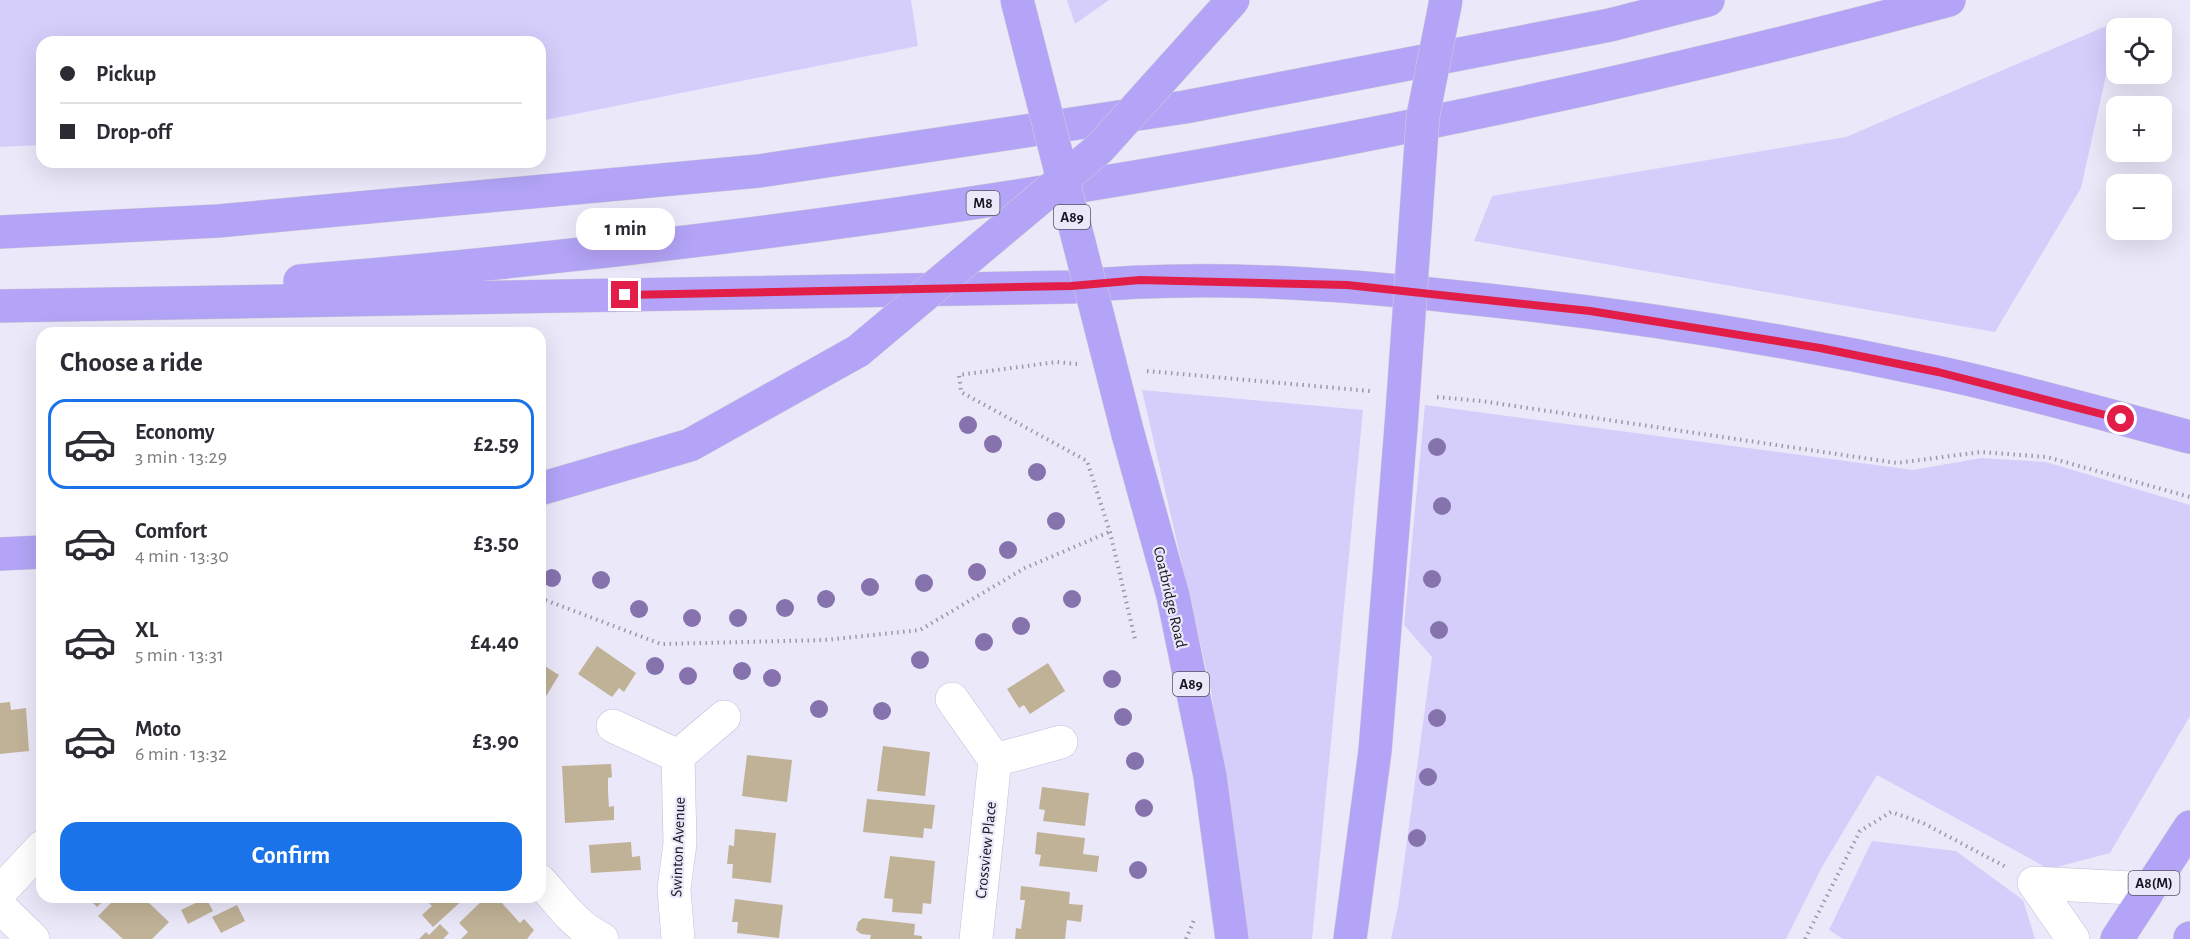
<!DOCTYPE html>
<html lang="en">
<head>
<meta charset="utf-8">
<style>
  :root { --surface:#fff; --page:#f2f2f3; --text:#2b2b33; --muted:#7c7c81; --line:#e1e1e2; --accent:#1a73e8 }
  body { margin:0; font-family:"Alegreya Sans",sans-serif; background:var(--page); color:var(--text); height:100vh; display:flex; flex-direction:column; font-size:22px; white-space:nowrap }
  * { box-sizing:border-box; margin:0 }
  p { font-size:20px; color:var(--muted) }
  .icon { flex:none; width:33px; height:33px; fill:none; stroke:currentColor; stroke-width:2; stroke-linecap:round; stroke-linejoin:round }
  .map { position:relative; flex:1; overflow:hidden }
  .sheet { position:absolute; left:36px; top:327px; width:510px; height:576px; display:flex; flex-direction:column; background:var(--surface); border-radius:18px; box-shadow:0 6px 24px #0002 }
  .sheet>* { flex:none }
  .hud { position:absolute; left:36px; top:36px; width:510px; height:132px; border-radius:18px; box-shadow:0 6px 24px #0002; display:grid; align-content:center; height:132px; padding:0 24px; background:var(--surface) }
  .fabs { position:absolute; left:2106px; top:18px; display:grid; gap:12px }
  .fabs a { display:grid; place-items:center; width:66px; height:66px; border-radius:12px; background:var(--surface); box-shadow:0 6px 24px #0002; font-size:30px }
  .end { position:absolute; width:27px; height:27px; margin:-14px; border:8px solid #e11d48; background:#fff; box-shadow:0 0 0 3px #fff }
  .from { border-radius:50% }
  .bubble { position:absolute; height:42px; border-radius:18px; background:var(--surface); box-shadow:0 6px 24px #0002; font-size:20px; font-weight:600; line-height:42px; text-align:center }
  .hud b { display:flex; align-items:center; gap:21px; height:57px; font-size:22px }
  .hud b+b { border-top:2px solid var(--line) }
  .hud i { width:15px; height:15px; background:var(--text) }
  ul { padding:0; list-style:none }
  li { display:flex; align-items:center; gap:18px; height:90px; margin:0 12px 9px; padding:0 12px; border:3px solid transparent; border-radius:18px }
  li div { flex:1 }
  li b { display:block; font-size:22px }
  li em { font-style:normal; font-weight:600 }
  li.active { border-color:var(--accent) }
  li>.icon { width:54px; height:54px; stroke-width:1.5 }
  h2 { padding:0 24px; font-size:27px; line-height:72px }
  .button { display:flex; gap:12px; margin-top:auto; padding:12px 24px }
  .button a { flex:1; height:69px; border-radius:18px; background:var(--accent); color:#fff; font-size:24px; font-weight:600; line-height:69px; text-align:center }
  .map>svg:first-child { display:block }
  .green { fill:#d5cefb }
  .building { fill:#c0b297 }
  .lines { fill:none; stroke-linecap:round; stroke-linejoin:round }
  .minor-casing { stroke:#c1bdda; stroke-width:34 }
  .highway-casing { stroke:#d0d0d2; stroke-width:34 }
  .path { stroke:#9b98a7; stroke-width:4; stroke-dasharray:1.5 4.5; stroke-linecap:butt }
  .minor { stroke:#fff; stroke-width:33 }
  .highway { stroke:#b3a4f7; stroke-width:33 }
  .highway-bridge-casing { stroke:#d0d0d2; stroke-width:34; stroke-linecap:butt }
  .highway-bridge { stroke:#b3a4f7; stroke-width:33 }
  .tree { fill:#8673ae }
  .route { stroke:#e11d48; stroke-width:8 }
  .labels { text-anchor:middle; stroke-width:4.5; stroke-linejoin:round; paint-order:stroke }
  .shield { fill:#ebe8fa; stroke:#565460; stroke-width:1.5 }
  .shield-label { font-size:15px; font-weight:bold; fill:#16141e }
  .street-label { font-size:16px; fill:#16141e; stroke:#ebe8fa }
</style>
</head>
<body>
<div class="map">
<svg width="2190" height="939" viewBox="0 0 2190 939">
  <rect width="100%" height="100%" fill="#ebe8fa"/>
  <g class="green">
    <path d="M0,0H911L918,46L540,121V42H42V145L0,147Z"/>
    <path d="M1067,0H1109L1075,24Z"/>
    <path d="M2118,21L2081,188L1995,332L1474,241L1492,196L1846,137Z"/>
    <path d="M1142,390L1363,410L1312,939H1243L1211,690Z"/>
    <path d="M1425,405L1913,470L1981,458L2046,462L2190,505V716L2110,853L2049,869L1877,775L1822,867L1786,939H1391L1398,907L1432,657L1404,625Z"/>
    <path d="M1872,841L1956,851L2023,900L2035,939H1843L1829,930Z"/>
  </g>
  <g class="building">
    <path d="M597,646L636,673L624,692L619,688L612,697L578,674Z"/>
    <path d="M540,663L559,675L540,706Z"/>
    <path d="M1048,663L1065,691L1030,714L1024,705L1019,708L1007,689Z"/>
    <path d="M10,702L11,710L26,708L29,751L0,754V703Z"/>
    <path d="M883,746L930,752L925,796L877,791Z"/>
    <path d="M747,755L792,760L787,802L742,796Z"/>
    <path d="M611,764L612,777L608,778V792L609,807L614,806V820L565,823L562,766Z"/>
    <path d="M1042,787L1089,793L1085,826L1043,821L1045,810L1039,809Z"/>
    <path d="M867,799L935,805L932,829L924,828L923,838L863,832Z"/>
    <path d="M735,829L776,833L771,883L732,878L733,864H727L729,845L734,846Z"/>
    <path d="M1037,832L1085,838L1083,854L1099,856L1097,872L1039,866L1041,855L1035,854Z"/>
    <path d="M631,842L632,857L640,856L641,870L591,873L589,845Z"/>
    <path d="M890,856L935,861L931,904L923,903L922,914L892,912L893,899L884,898Z"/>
    <path d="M1021,886L1070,892L1069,904L1083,905L1081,922L1067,920L1065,939H1015L1016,928L1021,929L1023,915L1025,900H1020Z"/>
    <path d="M87,897H108L97,907Z"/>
    <path d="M117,897H159L149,903L169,922L152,939H123L98,916Z"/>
    <path d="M423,897H466L433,927L422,915L432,906Z"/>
    <path d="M486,897H502L504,899L501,902L510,912L520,923L524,919L534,930L527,939H461L468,932L459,923Z"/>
    <path d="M206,898L213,911L188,924L181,910Z"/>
    <path d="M735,899L783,905L779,938L737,933L738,922H732Z"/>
    <path d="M237,905L245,921L221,933L212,917Z"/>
    <path d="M863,918L915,924L914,935L922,936V939H870L871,935L861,934L856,930L858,922Z"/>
    <path d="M440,924L449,933L443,939H419L426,932L429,935Z"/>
  </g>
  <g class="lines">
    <defs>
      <g id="minor">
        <path d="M952,699L995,760L976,939"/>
        <path d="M613,726L678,756"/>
        <path d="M995,760L1061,742"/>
        <path d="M540,881C559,902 576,927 602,939"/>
        <path d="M0,892L42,847"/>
        <path d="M0,907L33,939"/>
        <path d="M678,939L674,889L680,843L678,756L724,717"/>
        <path d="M2073,939L2034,883L2151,889"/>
      </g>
      <g id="highway">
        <path d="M0,232L218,221L759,171L1185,107L1610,25L1708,0"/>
        <path d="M300,281C858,235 1409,145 1949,0"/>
        <path d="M0,306L1071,287C1199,274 1330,283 1458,297C1618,313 1778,338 1936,372C2021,390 2106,415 2190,437"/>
        <path d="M1128,434L1173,596L1210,776L1232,939"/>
        <path d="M540,489L690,445L858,351"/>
        <path d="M0,554L42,552"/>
        <path d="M1350,939L1375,751L1401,427"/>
        <path d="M2117,939L2190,827"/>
        <path d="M2190,939V938"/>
      </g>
    </defs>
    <use href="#minor" class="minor-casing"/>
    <use href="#highway" class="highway-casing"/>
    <g class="path">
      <path d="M1077,364L1057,362L959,375L961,392L1087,461L1110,532L1135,639"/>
      <path d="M1147,371L1370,391"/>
      <path d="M1437,397L1481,401L1897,463L1981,452L2047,457L2190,497"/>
      <path d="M540,598L661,644L825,640L920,630L1025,568L1109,532"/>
      <path d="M1186,939L1194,920"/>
      <path d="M1805,939L1860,831L1891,812L1923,823L2008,868"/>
    </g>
    <use href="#minor" class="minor"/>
    <use href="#highway" class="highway"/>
    <defs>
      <g id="highway-bridge">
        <path d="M1017,0L1128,434"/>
        <path d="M858,351L1100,148L1233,0"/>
        <path d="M1401,427L1423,116L1446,0"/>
      </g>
    </defs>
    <use href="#highway-bridge" class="highway-bridge-casing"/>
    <use href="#highway-bridge" class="highway-bridge"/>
  </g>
  <g class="tree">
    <circle cx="968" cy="425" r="9"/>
    <circle cx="993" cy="444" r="9"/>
    <circle cx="1437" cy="447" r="9"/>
    <circle cx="1037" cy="472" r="9"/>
    <circle cx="1442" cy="506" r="9"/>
    <circle cx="1056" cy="521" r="9"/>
    <circle cx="1008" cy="550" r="9"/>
    <circle cx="977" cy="572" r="9"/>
    <circle cx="552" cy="578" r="9"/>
    <circle cx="1432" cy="579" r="9"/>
    <circle cx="601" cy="580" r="9"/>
    <circle cx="924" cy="583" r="9"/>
    <circle cx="870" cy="587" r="9"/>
    <circle cx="826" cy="599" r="9"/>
    <circle cx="1072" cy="599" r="9"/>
    <circle cx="785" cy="608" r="9"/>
    <circle cx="639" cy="609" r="9"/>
    <circle cx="692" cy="618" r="9"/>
    <circle cx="738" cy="618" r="9"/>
    <circle cx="1021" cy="626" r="9"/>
    <circle cx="1439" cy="630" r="9"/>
    <circle cx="984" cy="642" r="9"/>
    <circle cx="920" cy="660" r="9"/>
    <circle cx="655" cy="666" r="9"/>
    <circle cx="742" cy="671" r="9"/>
    <circle cx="688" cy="676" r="9"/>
    <circle cx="772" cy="678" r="9"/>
    <circle cx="1112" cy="679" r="9"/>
    <circle cx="819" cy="709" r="9"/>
    <circle cx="882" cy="711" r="9"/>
    <circle cx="1123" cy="717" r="9"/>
    <circle cx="1437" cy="718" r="9"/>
    <circle cx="1135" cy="761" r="9"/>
    <circle cx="1428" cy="777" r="9"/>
    <circle cx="1144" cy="808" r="9"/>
    <circle cx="1417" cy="838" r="9"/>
    <circle cx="1138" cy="870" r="9"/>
  </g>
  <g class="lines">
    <path class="route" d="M625,295L1071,286L1140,280L1347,285L1590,311L1820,348L1938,372L2121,419"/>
  </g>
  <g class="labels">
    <g class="shield">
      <rect x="966.5" y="191" width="33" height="24" rx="4.5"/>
      <rect x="1054" y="205" width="36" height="24" rx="4.5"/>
      <rect x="1173" y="672" width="36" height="24" rx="4.5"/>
      <rect x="2128.5" y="871" width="51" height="24" rx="4.5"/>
    </g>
    <g class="shield-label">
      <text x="983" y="208">M8</text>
      <text x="1072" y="222">A89</text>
      <text x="1191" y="689">A89</text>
      <text x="2154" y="888">A8(M)</text>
    </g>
    <g class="street-label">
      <text transform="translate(1171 597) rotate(77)" y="6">Coatbridge Road</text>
      <text transform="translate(677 847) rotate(-88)" y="6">Swinton Avenue</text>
      <text transform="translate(985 850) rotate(-84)" y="6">Crossview Place</text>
    </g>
  </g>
</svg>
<div class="fabs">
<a><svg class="icon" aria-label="locate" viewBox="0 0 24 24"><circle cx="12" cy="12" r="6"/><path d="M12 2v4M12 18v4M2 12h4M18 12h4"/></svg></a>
<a>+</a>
<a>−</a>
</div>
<i class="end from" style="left:2121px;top:419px"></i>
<i class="end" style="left:625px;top:295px"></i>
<div class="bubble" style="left:576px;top:208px;width:99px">1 min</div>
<div class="hud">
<b><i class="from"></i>Pickup</b>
<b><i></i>Drop-off</b>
</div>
<section class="sheet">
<h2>Choose a ride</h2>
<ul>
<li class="active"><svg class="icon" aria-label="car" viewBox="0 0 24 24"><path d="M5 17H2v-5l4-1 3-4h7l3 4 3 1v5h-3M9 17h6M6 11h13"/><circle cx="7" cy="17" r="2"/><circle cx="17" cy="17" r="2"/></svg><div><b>Economy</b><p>3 min · 13:29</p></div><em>£2.59</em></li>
<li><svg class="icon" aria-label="car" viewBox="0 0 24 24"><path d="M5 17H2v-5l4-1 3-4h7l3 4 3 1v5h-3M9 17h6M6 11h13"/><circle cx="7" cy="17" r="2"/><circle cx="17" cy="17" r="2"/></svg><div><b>Comfort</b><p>4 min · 13:30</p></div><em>£3.50</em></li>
<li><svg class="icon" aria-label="car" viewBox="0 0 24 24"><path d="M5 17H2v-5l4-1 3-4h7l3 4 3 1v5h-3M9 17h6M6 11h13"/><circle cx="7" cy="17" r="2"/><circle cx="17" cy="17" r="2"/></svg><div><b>XL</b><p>5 min · 13:31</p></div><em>£4.40</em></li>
<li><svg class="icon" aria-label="car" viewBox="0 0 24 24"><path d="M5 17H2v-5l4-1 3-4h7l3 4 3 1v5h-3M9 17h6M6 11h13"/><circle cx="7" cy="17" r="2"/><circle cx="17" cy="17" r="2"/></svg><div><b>Moto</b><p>6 min · 13:32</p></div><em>£3.90</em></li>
</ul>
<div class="button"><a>Confirm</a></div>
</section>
</div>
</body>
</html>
